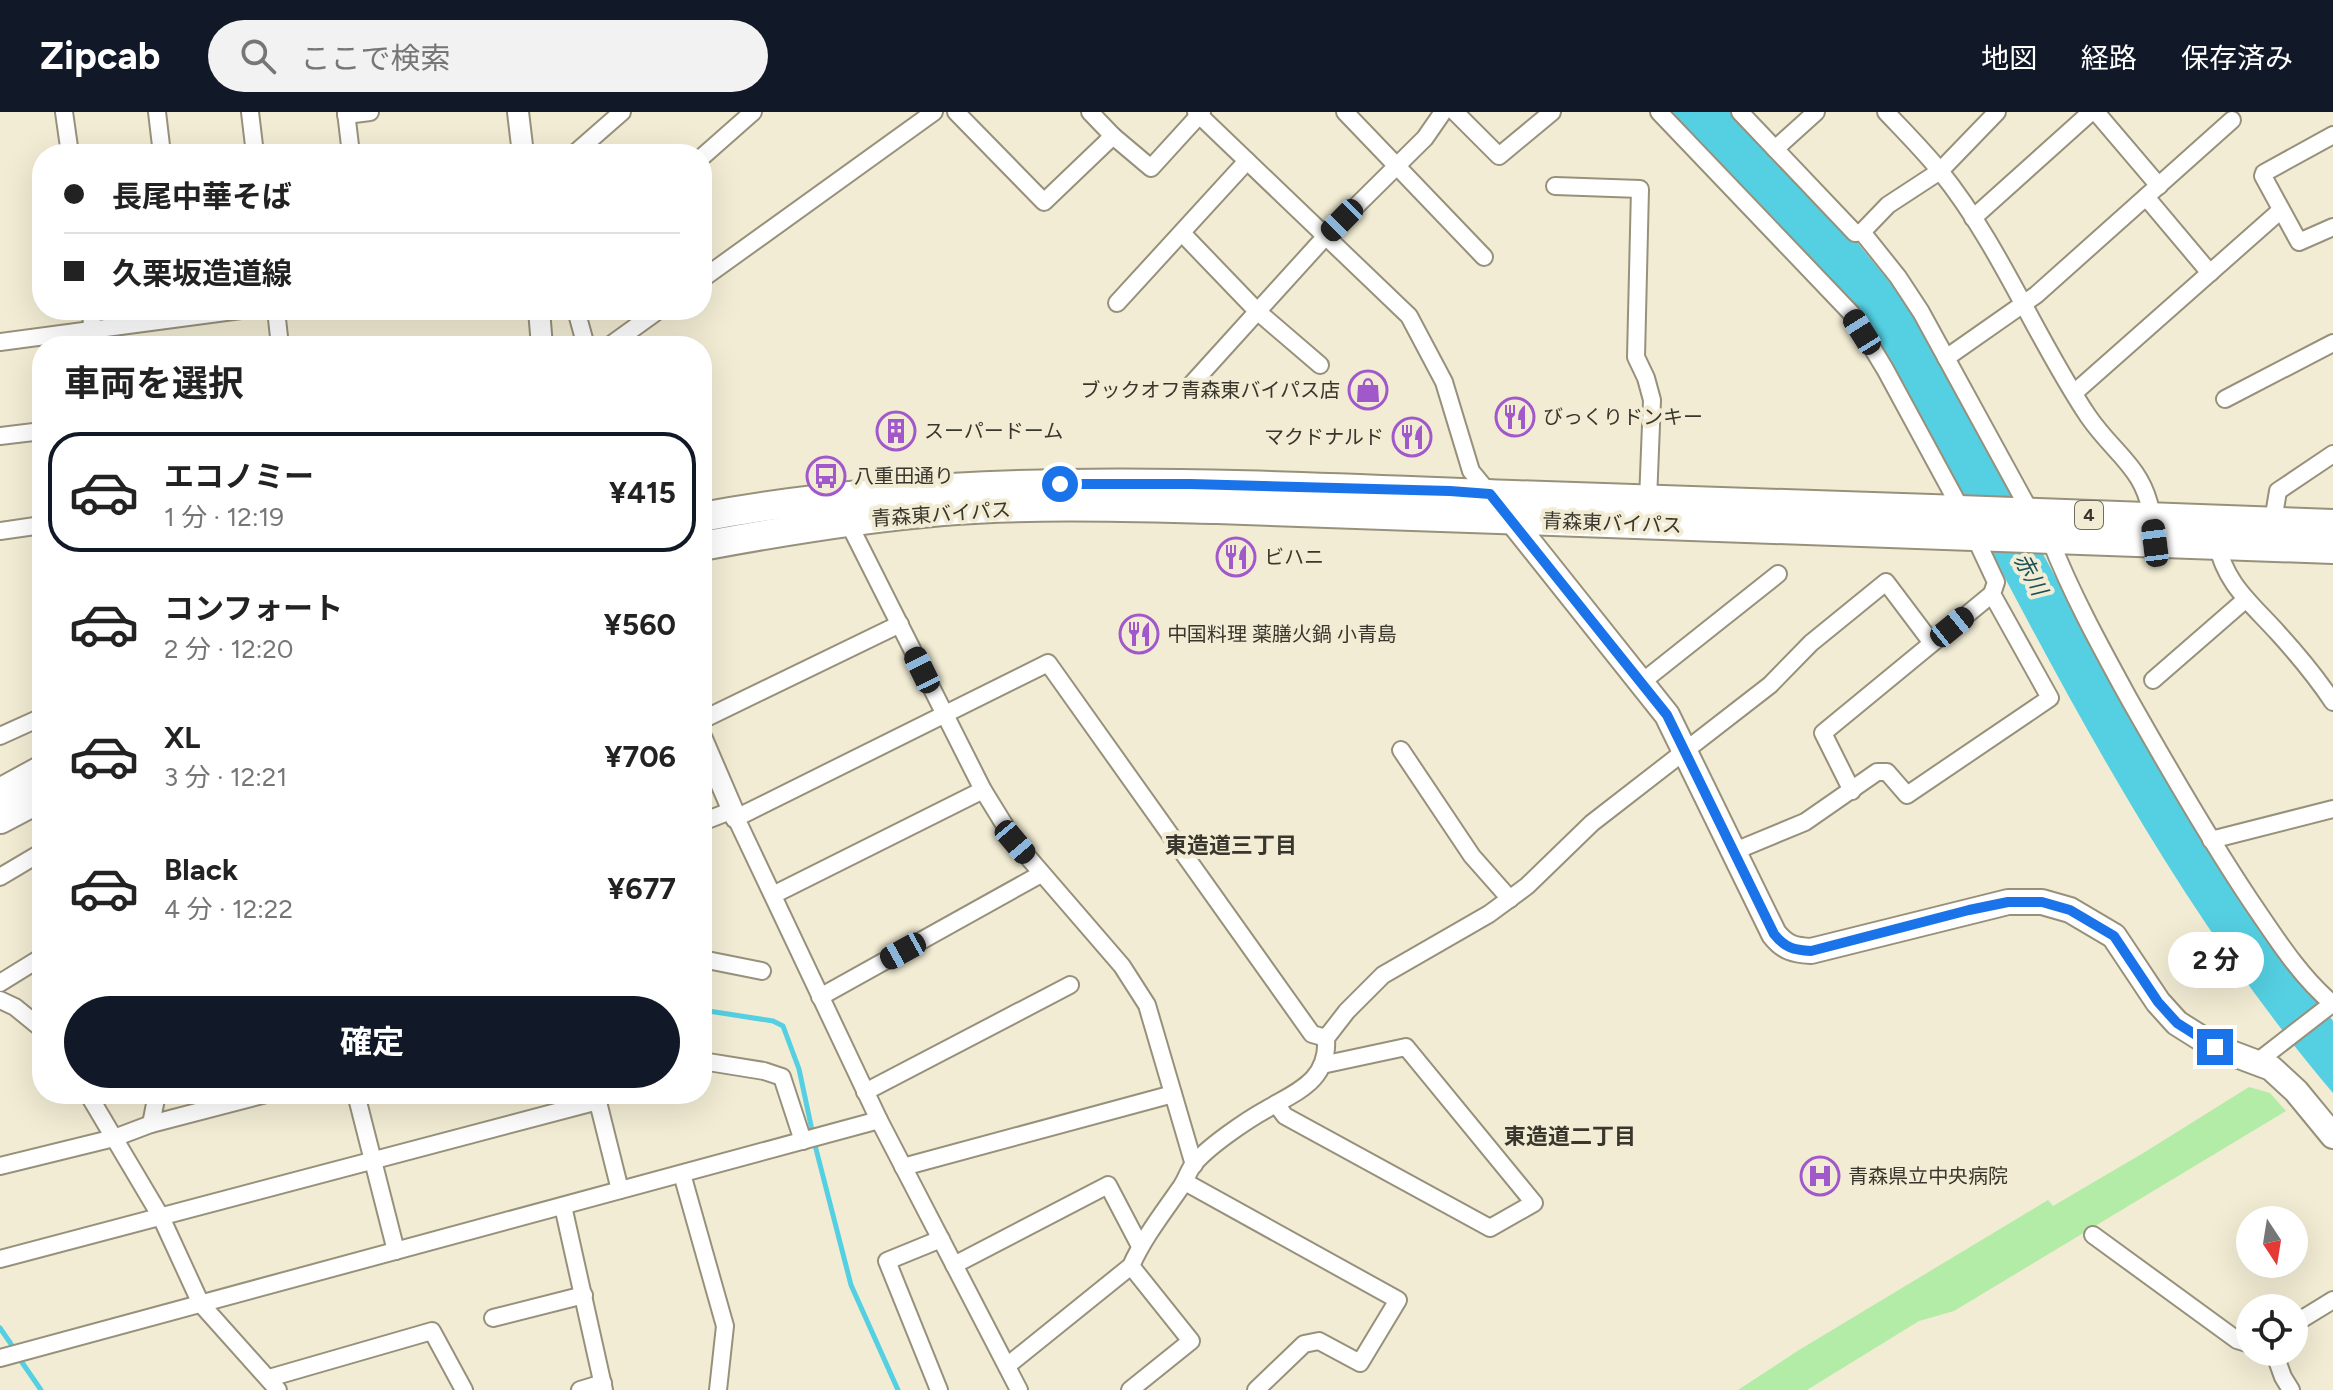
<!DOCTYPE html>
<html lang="ja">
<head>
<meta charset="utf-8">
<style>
  :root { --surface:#fff; --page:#f2f2f2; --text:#222; --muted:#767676; --line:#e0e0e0; --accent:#111827 }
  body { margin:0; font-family:Figtree,"Noto Sans JP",sans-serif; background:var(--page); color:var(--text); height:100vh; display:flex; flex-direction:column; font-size:30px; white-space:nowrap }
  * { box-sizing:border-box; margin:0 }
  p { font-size:26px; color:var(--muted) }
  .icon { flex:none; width:44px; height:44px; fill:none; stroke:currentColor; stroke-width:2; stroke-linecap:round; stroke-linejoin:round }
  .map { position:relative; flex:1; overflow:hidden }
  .sheet { position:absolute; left:32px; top:224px; width:680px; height:768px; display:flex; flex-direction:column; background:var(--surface); border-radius:32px; box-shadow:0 8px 32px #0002 }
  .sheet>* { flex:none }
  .top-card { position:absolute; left:32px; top:32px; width:680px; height:176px; border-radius:32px; box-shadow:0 8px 32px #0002; display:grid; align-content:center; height:176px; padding:0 32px; background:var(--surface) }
  .needle { width:52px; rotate:168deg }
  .buttons { position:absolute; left:2236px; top:1094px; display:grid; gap:16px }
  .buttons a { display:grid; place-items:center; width:72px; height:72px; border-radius:50%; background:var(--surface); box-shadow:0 8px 32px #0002; font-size:40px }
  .end { position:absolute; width:36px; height:36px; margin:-18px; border:10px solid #1a73e8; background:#fff; box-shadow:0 0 0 4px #fff }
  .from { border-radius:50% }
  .bubble { position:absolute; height:56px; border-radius:28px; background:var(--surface); box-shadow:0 8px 32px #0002; font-size:26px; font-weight:700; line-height:56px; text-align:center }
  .car { position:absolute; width:24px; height:48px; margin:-24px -12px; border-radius:10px; box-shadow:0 0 6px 2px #0007; background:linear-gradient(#222 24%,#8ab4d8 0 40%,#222 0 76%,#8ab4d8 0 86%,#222 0) }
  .top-card b { display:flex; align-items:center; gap:28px; height:76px; font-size:30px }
  .top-card b+b { border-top:2px solid var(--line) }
  .top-card i { width:20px; height:20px; background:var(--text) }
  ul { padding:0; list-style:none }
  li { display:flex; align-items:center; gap:24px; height:120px; margin:0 16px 12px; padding:0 16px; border:4px solid transparent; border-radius:32px }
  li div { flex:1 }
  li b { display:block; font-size:30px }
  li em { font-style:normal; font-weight:700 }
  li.selected { border-color:var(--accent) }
  li>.icon { width:72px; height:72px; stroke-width:1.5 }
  h2 { padding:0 32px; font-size:36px; line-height:96px }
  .cta { display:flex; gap:16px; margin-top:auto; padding:16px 32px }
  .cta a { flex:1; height:92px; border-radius:48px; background:var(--accent); color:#fff; font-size:32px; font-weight:700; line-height:92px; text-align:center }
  header { display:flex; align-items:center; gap:48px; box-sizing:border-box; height:112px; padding:0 40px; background:var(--accent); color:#fff }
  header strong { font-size:38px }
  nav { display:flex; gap:44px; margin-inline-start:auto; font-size:28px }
  .search { width:560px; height:72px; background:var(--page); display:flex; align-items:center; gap:20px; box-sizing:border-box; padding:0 28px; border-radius:44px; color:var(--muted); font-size:30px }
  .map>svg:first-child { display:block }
  .green { fill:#b3eca6 }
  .water { fill:#54d0e2 }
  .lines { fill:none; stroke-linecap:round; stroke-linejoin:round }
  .stream { stroke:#54d0e2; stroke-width:5 }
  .minor-casing { stroke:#97917c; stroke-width:20 }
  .tertiary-casing { stroke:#97917c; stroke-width:24 }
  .secondary-casing { stroke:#97917c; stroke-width:28 }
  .trunk-casing { stroke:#97917c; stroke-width:32 }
  .minor { stroke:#fff; stroke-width:16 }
  .tertiary { stroke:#fff; stroke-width:20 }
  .secondary { stroke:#fff; stroke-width:24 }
  .trunk { stroke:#fff; stroke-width:28 }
  .route { stroke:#1a73e8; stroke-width:10 }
  .labels { text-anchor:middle; stroke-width:8; stroke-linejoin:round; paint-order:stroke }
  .shield { fill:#f2ecd4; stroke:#706d5f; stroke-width:2 }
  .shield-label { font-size:18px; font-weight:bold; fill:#38362d }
  .poi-label { font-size:20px; fill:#38362d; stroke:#f2ecd4; text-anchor:start }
  .street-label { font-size:20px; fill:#38362d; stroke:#f2ecd4 }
  .water-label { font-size:22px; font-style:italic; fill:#1b5158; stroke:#f2ecd4 }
  .neighbourhood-label { font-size:22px; font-weight:bold; fill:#38362d; stroke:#f2ecd4 }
</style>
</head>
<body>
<header>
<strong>Zipcab</strong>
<div class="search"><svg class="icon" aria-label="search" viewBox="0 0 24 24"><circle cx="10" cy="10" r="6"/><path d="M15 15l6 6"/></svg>ここで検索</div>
<nav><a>地図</a><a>経路</a><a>保存済み</a></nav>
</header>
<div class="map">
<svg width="2333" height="1278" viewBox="0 0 2333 1278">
  <rect width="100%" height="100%" fill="#f2ecd4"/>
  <path class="green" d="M2249,975L2270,981L2286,999L1954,1199L1919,1209L1807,1278H1738L1799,1238L2048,1088L2053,1094L2145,1040Z"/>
  <path class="water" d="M1671,0H1732L1856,129L1910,195L2147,635L2213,744L2276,835L2333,909V981C2143,757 2019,486 1880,230L1859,196Z"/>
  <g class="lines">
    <g class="stream">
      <path d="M702,898L773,909L783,914L799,957L816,1037L851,1173L898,1278"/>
      <path d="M0,1216L11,1232"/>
      <path d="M21,1249L41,1278"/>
    </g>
    <defs>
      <g id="minor">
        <path d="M64,0L70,42"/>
        <path d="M157,0L162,42"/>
        <path d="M250,0L255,42"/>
        <path d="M346,0L351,42"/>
        <path d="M956,0L1044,90L1113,24L1151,56L1202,0"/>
        <path d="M1090,0L1113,24"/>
        <path d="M1196,0L1409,204L1444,270L1471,359L1490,382"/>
        <path d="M1345,0L1484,145"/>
        <path d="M1455,0L1499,44L1552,0"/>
        <path d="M1659,0L1851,201L1885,257L1962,399"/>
        <path d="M1740,0L1855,121L1862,120L1898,165L1921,200L2031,401"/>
        <path d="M1886,0C1904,19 1923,38 1940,59C2000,133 2035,225 2088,304C2116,345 2146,355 2153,411"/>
        <path d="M2096,0L2159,74"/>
        <path d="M346,3L370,0"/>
        <path d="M2333,23L2264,61L2263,64L2299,130L2333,115"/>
        <path d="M1775,37L1816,0"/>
        <path d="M574,42L622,0"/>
        <path d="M702,45L753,0"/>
        <path d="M1555,74L1640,77L1636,245L1646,266L1652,288L1648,388"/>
        <path d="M2146,85L2210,161"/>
        <path d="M1973,106L2091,0"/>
        <path d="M1862,120L1888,93L1940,59L1997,0"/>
        <path d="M1182,121L1257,199L1320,253"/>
        <path d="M702,167L934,0"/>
        <path d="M1117,191L1247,49"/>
        <path d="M90,198L93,217"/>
        <path d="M276,198L280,234"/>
        <path d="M576,198L586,234"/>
        <path d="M0,230L241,198"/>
        <path d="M609,234L659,198"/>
        <path d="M1946,246L2036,183L2232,8"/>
        <path d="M1189,275L1325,125L1425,26L1443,0"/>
        <path d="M2074,281L2281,98"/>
        <path d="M2225,287L2333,231"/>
        <path d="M0,324L42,319"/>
        <path d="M2273,409L2278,379L2333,342"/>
        <path d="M848,410L983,678L1015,730L1122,854L1147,893L1194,1053"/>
        <path d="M0,419L42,413"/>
        <path d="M2050,427C2071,481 2100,534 2128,585C2167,654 2206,722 2250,788C2274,823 2300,865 2333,892"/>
        <path d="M2216,429C2226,473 2249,489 2278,521C2298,543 2317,566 2333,590"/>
        <path d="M2153,568L2245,488"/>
        <path d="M1642,570L1778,462"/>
        <path d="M702,608L900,512"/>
        <path d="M0,624L42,605"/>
        <path d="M1401,638L1472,744L1510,787"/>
        <path d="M1852,679L1823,621L1992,482"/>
        <path d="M702,710L733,698"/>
        <path d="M2211,728L2333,697"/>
        <path d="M1735,739L1805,710L1877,660H1887L1907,683L2050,586L1992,482L1996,470L1974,423"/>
        <path d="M0,765L42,740"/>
        <path d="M773,783L983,678"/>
        <path d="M702,847L762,859"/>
        <path d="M0,871L42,845"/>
        <path d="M820,885L1041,762"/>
        <path d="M0,888L15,895L42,917"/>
        <path d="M702,949L764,959L782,965L803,1029"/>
        <path d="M2257,950L2333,891"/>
        <path d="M865,980L1070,873"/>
        <path d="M88,982L161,1105L201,1192L278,1278"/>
        <path d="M356,982L396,1139"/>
        <path d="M596,982L620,1078"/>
        <path d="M1276,992L1285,1004L1490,1116L1534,1091L1406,935L1322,953"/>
        <path d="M151,1012L266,982"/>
        <path d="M0,1054L114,1026L151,1012L157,982"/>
        <path d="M903,1055L1173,982"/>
        <path d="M682,1062L725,1214L718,1278"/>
        <path d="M1185,1070L1398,1188L1360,1251L1319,1229L1304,1232L1256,1278"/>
        <path d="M563,1094L604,1278"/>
        <path d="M2093,1123L2237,1228L2250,1232"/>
        <path d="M0,1147L598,989"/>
        <path d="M954,1153L1108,1073L1140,1134"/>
        <path d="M493,1206L584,1183"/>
        <path d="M2294,1212L2333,1188"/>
        <path d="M2274,1240L2283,1265L2291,1278"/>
        <path d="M0,1246L879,1008"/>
        <path d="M1007,1254L1131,1154C1144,1125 1163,1101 1181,1075C1186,1068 1188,1060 1193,1053C1207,1035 1247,1008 1267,997C1298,979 1329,968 1326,926L1347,899L1383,863L1489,802L1527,774L1592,711L1770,573L1811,531L1886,470L1932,531"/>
        <path d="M269,1266L432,1219L464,1278"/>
        <path d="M580,1278L603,1271"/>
        <path d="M939,1278L887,1149L941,1127"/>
        <path d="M1019,1278L879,1008L736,706L1048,551L1312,922L1326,926"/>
        <path d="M1130,1278L1191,1229L1131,1154"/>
      </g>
      <g id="tertiary">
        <path d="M518,0L523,42"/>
        <path d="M539,198L542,234"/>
        <path d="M702,627L736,706"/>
      </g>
      <path id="secondary" d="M1502,396L1667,603L1774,822C1785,836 1794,838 1811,839L2008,790H2042L2070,798L2114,824L2158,890L2177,911L2215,935L2271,956L2296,979L2333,1024"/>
      <g id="trunk">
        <path d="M702,405C969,355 1243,373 1513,383C1786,393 2060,400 2333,412"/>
        <path d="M702,434C782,419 862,406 943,399C1034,392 1126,395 1217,397L2333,437"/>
        <path d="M0,681L42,658"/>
        <path d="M0,707L42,685"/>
      </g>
    </defs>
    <use href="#minor" class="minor-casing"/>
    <use href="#tertiary" class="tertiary-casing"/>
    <use href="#secondary" class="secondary-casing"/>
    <use href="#trunk" class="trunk-casing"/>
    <use href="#minor" class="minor"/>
    <use href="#tertiary" class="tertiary"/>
    <use href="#secondary" class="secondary"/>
    <use href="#trunk" class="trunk"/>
  </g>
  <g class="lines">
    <path class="route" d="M1060,372H1190L1450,379L1490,382L1667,603L1774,822C1785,836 1794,838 1811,839L1969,798L2008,790H2042L2070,798L2114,824L2158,890L2177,911L2215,935"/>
  </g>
  <defs>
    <symbol id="shop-ring" viewBox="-11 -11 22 22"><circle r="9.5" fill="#f2ecd4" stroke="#a158cb" stroke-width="1.5"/><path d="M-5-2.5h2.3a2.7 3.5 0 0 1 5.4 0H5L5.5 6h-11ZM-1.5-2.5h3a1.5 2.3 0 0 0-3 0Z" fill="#a158cb"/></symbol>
    <symbol id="restaurant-ring" viewBox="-11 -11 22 22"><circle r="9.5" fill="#f2ecd4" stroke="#a158cb" stroke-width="1.5"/><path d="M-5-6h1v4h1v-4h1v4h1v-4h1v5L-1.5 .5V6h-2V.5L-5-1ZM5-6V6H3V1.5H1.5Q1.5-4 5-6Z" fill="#a158cb"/></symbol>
    <symbol id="building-ring" viewBox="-11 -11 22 22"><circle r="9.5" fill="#f2ecd4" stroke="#a158cb" stroke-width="1.5"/><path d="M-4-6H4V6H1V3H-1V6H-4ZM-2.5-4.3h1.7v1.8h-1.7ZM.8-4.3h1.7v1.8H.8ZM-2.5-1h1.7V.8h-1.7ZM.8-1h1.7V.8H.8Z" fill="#a158cb"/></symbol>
    <symbol id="bus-ring" viewBox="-11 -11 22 22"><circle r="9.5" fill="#f2ecd4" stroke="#a158cb" stroke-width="1.5"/><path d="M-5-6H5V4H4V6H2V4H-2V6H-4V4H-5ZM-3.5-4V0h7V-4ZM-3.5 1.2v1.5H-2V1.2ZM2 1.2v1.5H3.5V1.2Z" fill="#a158cb"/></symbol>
    <symbol id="hospital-ring" viewBox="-11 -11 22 22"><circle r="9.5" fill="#f2ecd4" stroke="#a158cb" stroke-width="1.5"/><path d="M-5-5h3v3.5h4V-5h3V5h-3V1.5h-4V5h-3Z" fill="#a158cb"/></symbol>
  </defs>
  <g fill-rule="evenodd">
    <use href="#shop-ring" x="1346" y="256" width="44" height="44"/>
    <use href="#restaurant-ring" x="1493" y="283" width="44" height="44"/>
    <use href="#building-ring" x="874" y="297" width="44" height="44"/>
    <use href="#restaurant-ring" x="1390" y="303" width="44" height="44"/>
    <use href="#bus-ring" x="804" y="342" width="44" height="44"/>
    <use href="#restaurant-ring" x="1214" y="423" width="44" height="44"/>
    <use href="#restaurant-ring" x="1117" y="500" width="44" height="44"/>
    <use href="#hospital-ring" x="1798" y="1042" width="44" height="44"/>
  </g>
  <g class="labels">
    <rect class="shield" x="2075" y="389" width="28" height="28" rx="6"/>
    <g class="shield-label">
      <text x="2089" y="409">4</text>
    </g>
    <g class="poi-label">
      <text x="1340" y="285" text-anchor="end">ブックオフ青森東バイパス店</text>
      <text x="1543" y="312">びっくりドンキー</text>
      <text x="924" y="326">スーパードーム</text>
      <text x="1384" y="332" text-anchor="end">マクドナルド</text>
      <text x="854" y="371">八重田通り</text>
      <text x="1264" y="452">ビハニ</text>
      <text x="1167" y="529">中国料理 薬膳火鍋 小青島</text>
      <text x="1848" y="1071">青森県立中央病院</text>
    </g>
    <g class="street-label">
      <text transform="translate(941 402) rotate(-4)" y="7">青森東バイパス</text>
      <text transform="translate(1612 411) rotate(2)" y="7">青森東バイパス</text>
    </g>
    <g class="water-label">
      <text transform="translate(2031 462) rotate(62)" y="8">赤川</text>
    </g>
    <g class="neighbourhood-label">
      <text x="1231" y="741">東造道三丁目</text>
      <text x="1570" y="1032">東造道二丁目</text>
    </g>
  </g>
</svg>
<div class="buttons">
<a><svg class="needle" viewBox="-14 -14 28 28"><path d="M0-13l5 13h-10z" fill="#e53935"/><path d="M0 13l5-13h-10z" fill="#767676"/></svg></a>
<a><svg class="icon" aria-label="locate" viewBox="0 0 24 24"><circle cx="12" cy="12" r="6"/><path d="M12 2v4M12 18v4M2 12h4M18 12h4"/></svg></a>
</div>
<i class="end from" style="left:1060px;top:372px"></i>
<i class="end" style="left:2215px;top:935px"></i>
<div class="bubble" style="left:2168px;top:820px;width:96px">2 分</div>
<i class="car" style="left:1342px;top:108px;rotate:225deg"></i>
<i class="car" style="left:1862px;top:220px;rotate:328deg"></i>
<i class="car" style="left:2155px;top:431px;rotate:353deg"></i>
<i class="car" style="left:1952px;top:515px;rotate:51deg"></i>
<i class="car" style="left:922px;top:558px;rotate:334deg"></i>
<i class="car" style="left:1015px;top:730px;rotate:140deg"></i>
<i class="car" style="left:903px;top:839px;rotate:241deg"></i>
<div class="top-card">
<b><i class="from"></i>長尾中華そば</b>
<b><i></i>久栗坂造道線</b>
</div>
<section class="sheet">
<h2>車両を選択</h2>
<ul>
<li class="selected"><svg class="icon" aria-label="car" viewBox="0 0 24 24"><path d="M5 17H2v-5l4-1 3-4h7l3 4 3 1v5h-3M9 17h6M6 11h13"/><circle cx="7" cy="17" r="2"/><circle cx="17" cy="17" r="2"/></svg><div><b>エコノミー</b><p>1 分 · 12:19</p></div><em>¥415</em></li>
<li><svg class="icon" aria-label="car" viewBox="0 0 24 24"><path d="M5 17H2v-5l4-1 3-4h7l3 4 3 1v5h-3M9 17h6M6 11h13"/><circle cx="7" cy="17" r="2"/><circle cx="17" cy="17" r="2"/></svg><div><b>コンフォート</b><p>2 分 · 12:20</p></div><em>¥560</em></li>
<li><svg class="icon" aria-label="car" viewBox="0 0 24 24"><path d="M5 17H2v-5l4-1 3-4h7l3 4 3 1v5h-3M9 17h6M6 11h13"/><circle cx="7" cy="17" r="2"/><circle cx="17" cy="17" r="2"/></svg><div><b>XL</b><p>3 分 · 12:21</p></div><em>¥706</em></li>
<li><svg class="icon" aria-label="car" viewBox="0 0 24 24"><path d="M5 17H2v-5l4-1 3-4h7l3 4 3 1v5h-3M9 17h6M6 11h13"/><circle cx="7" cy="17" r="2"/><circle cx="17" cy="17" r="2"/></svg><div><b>Black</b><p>4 分 · 12:22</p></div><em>¥677</em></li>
</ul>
<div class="cta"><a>確定</a></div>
</section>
</div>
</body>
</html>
